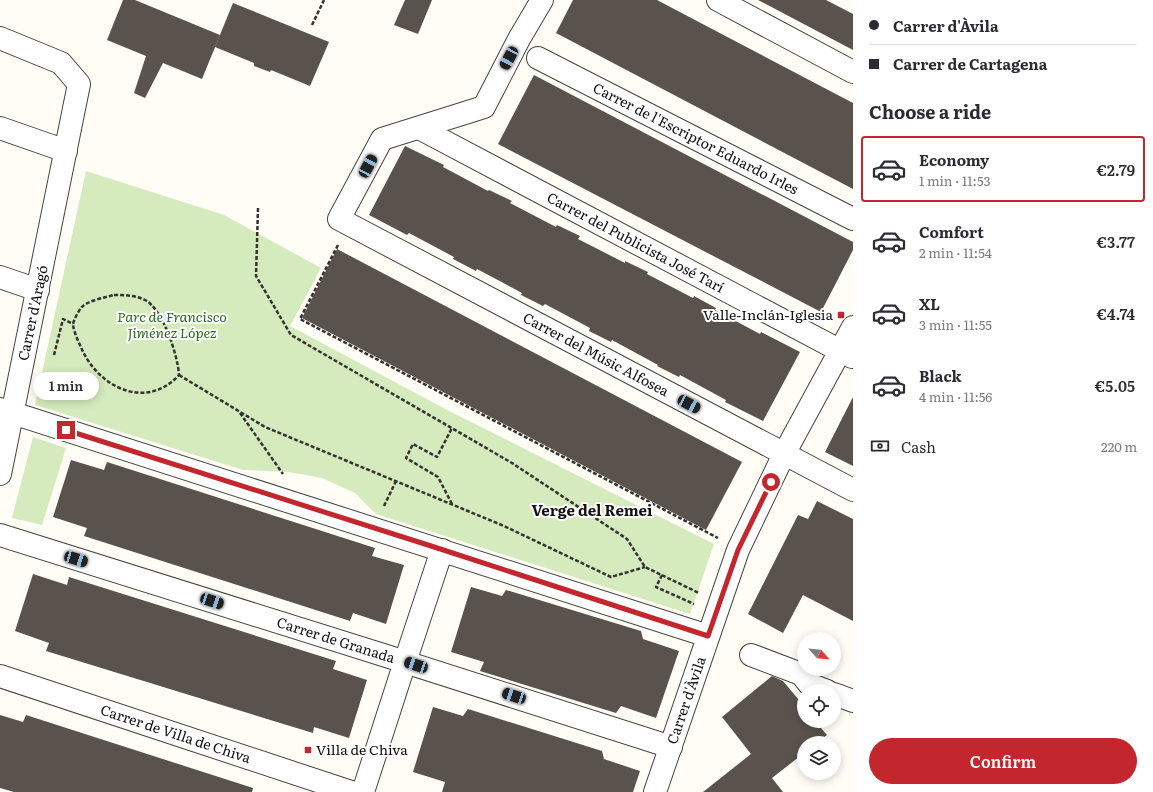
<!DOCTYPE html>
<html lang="en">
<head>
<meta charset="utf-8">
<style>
  :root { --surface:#fff; --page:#f7f7f7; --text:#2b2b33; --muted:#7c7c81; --line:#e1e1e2; --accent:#c4262e }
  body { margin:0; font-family:Literata,serif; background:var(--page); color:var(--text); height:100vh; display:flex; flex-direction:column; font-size:15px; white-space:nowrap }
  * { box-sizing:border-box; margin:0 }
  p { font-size:13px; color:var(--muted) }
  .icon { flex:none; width:22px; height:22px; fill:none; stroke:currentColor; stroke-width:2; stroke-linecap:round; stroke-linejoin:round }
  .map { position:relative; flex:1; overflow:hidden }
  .details { display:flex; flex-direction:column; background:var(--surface); width:300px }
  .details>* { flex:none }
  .top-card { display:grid; align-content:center; height:88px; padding:0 16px; background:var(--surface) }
  .needle { width:26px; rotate:117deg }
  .tools { position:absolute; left:797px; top:632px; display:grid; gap:8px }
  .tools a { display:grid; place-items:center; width:44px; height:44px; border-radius:50%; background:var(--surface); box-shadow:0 2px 10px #0003; font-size:20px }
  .end { position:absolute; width:18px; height:18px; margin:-9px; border:5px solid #c4262e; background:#fff; box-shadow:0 0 0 2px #fff }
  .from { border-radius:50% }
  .bubble { position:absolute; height:28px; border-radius:14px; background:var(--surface); box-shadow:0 2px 10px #0003; font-size:13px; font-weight:600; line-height:28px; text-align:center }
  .car { position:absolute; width:12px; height:24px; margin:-12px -6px; border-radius:5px; box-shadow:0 0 3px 1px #0007; background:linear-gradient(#222 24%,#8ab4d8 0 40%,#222 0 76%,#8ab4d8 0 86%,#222 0) }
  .top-card b { display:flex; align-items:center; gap:14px; height:38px; font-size:15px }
  .top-card b+b { border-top:1px solid var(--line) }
  .top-card i { width:10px; height:10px; background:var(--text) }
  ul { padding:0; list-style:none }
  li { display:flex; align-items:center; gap:12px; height:66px; margin:0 8px 6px; padding:0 8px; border:2px solid transparent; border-radius:4px }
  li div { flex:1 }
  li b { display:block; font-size:15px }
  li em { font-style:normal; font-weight:600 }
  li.active { border-color:var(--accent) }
  li>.icon { width:36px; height:36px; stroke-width:1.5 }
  h2 { padding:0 16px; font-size:18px; line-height:48px }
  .pay { display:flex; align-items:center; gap:10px; height:44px; padding:0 16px; font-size:15px }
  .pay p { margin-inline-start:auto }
  .primary-button { display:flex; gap:8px; margin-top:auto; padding:8px 16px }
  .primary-button a { flex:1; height:46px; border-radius:24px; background:var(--accent); color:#fff; font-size:16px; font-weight:600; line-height:46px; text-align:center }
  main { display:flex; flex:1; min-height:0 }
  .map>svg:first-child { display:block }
  .green { fill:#d5ebbd }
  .building { fill:#5a524d }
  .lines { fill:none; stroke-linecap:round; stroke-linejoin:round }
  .minor-casing { stroke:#444; stroke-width:24 }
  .path { stroke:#333; stroke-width:2.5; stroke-dasharray:4 2; stroke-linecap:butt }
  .minor { stroke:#fff; stroke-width:22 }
  .route { stroke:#c4262e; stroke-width:5 }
  .poi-dot { fill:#c4262e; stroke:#fff; stroke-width:1.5 }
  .labels { text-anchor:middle; stroke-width:4; stroke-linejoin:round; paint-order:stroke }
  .street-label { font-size:14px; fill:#111; stroke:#fff }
  .poi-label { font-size:14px; fill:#111; stroke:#fff; text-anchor:end }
  .park-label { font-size:14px; font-style:italic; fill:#2f6b1f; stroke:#fff }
  .neighbourhood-label { font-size:15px; font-weight:bold; fill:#111; stroke:#fff }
</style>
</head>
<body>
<main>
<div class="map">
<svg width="853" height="792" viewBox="0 0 853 792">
  <rect width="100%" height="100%" fill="#fffdf5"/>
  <g class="green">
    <path d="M86,171L224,215L321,268L290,326L451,412L714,544L690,614L376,514L355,493L322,478L289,472L243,470L35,405Z"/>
    <path d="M33,437L66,448L42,525L12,518Z"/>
  </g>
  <g class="building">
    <path d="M123,0H135L220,35L202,79L163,63L145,98L134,93L146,56L107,40Z"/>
    <path d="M405,0H432L418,34L394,25Z"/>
    <path d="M573,0H657L853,103V189L556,33Z"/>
    <path d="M758,0H826L853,14V50Z"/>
    <path d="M233,3L329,42L310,86L271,70L270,72L254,66V63L215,47Z"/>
    <path d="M534,75L853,242V250L821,312L498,144Z"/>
    <path d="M405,146L444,165L443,167L488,191L489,190L512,201L510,203L556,227L557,225L580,236L578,239L625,263V261L648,272L647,274L693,298L694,296L716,308L715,310L760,334L761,332L800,352L763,421L725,402L726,400L680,375L679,377L657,366L658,365L612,340L611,342L589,331L590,328L545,304L543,306L521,295L522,293L477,269L476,271L453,259L454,257L409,233L407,235L369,215Z"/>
    <path d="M337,249L742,462L706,530L302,318Z"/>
    <path d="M853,397V466L825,452Z"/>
    <path d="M71,460L104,470L107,462L375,548L372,556L404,565L386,624L353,613L350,621L84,536L87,528L53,517Z"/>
    <path d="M817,501L853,519V621L803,595L783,633L748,614L798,515L808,519Z"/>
    <path d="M33,574L67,585L69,577L336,661L333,669L367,680L349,738L314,727L313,733L46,651L49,643L15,631Z"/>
    <path d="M471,587L502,596L506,590L641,631L643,639L679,651L656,718L621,706L616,713L480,671L484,662L451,652Z"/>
    <path d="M772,676L783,681L804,706V721H815L827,735L816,743H804V753L772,778L783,792H703L751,754L722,717Z"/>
    <path d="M433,707L463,716L468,709L602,751L604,759L640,771L633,792H442L445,782L413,772Z"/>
    <path d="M0,715L23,722L26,715L253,788L252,792H14L0,788Z"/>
  </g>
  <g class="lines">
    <defs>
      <g id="minor">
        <path id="s1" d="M542,0L519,39L484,107L382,139L339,219L853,490"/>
        <path d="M718,0L853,72"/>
        <path d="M0,38L61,63L79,84L0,474"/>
        <path id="s2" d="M538,58L853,219"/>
        <path d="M0,128L66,151"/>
        <path id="s3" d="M419,128L852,357"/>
        <path d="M0,277L38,290"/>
        <path d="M0,409L708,636"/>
        <path id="s4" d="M0,535L380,654L671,747"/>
        <path d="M751,655L801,674L809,684L827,691"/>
        <path id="s5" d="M0,676L351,792"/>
        <path d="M834,694L853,701"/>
        <path d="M363,792L405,662L442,550"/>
        <path id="s6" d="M655,792L738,550L784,454L853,327"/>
      </g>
    </defs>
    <use href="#minor" class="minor-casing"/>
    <g class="path">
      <path d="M312,25L324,0"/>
      <path d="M258,208L256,276L291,335L512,463L627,539L645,567L699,593"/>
      <path d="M338,245L300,319L718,538"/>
      <path d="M114,295C125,295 135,295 145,300C163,309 178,356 179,375C145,412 96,386 80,345C77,339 74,331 73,325C73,321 78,312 81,308C86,301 106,297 114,295Z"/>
      <path d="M54,355L63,319L73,324"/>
      <path d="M179,375L265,427L504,526L611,577L645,567"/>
      <path d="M240,413L283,474"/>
      <path d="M452,504L438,477L406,458L413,444L437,457L452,428"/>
      <path d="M384,506L396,481"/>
      <path d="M662,575L656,587L694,604"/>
    </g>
    <use href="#minor" class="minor"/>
  </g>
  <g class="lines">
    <path class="route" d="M66,430L428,545L708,636L738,550L771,482"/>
  </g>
  <g class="poi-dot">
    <rect x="837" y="311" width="8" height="8" rx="2"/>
    <rect x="304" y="746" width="8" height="8" rx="2"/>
  </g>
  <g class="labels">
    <g class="street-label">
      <text dy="5" stroke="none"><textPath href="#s2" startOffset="177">Carrer de l'Escriptor Eduardo Irles</textPath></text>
      <text dy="5" stroke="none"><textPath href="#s3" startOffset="245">Carrer del Publicista José Tarí</textPath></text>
      <text transform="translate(33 313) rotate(-78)" y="5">Carrer d'Aragó</text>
      <text dy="5" stroke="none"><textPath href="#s1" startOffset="610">Carrer del Músic Alfosea</textPath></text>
      <text dy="5" stroke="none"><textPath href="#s4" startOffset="352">Carrer de Granada</textPath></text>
      <text dy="5" stroke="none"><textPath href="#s6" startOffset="97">Carrer d'Àvila</textPath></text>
      <text dy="5" stroke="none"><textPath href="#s5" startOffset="185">Carrer de Villa de Chiva</textPath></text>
    </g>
    <g class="poi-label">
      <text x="833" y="320">Valle-Inclán-Iglesia</text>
      <text x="316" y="755" text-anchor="start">Villa de Chiva</text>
    </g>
    <g class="park-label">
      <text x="172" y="322">Parc de Francisco<tspan x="172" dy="16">Jiménez López</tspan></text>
    </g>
    <g class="neighbourhood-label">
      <text x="592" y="516">Verge del Remei</text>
    </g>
  </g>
</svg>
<div class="tools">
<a><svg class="needle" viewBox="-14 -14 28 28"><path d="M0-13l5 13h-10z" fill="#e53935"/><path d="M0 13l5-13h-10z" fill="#7c7c81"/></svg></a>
<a><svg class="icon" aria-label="locate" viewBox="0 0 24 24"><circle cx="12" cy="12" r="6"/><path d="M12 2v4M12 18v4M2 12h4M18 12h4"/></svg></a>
<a><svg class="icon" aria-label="layers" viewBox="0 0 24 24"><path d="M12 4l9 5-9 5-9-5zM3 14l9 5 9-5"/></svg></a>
</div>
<i class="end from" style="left:771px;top:482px"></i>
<i class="end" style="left:66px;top:430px"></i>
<div class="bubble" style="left:33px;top:372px;width:66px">1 min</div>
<i class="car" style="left:509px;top:58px;rotate:208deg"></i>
<i class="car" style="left:368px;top:166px;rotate:28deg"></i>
<i class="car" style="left:689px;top:404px;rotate:118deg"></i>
<i class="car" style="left:76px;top:559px;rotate:107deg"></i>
<i class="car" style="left:212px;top:601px;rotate:108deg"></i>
<i class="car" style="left:416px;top:665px;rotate:288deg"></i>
<i class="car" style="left:514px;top:696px;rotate:288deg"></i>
</div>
<section class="details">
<div class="top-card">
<b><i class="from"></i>Carrer d'Àvila</b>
<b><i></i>Carrer de Cartagena</b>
</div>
<h2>Choose a ride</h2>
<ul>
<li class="active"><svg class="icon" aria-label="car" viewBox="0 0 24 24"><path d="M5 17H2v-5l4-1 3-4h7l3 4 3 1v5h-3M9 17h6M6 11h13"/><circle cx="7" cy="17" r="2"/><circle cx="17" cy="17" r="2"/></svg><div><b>Economy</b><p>1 min · 11:53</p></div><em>€2.79</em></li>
<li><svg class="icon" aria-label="car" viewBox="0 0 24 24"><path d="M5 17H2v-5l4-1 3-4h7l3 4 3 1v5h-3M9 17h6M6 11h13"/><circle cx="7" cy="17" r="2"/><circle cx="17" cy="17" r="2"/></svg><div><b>Comfort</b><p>2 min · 11:54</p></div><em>€3.77</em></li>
<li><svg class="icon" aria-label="car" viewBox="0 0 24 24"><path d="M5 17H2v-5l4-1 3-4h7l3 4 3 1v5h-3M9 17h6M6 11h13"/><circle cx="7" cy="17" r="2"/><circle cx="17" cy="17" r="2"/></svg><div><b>XL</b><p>3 min · 11:55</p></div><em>€4.74</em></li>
<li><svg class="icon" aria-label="car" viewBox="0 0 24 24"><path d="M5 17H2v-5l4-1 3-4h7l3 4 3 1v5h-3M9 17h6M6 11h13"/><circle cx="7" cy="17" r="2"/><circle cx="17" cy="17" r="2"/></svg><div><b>Black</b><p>4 min · 11:56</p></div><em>€5.05</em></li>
</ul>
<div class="pay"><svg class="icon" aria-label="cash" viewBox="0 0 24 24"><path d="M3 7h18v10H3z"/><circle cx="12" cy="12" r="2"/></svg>Cash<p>220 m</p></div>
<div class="primary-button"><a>Confirm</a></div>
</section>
</main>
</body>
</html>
